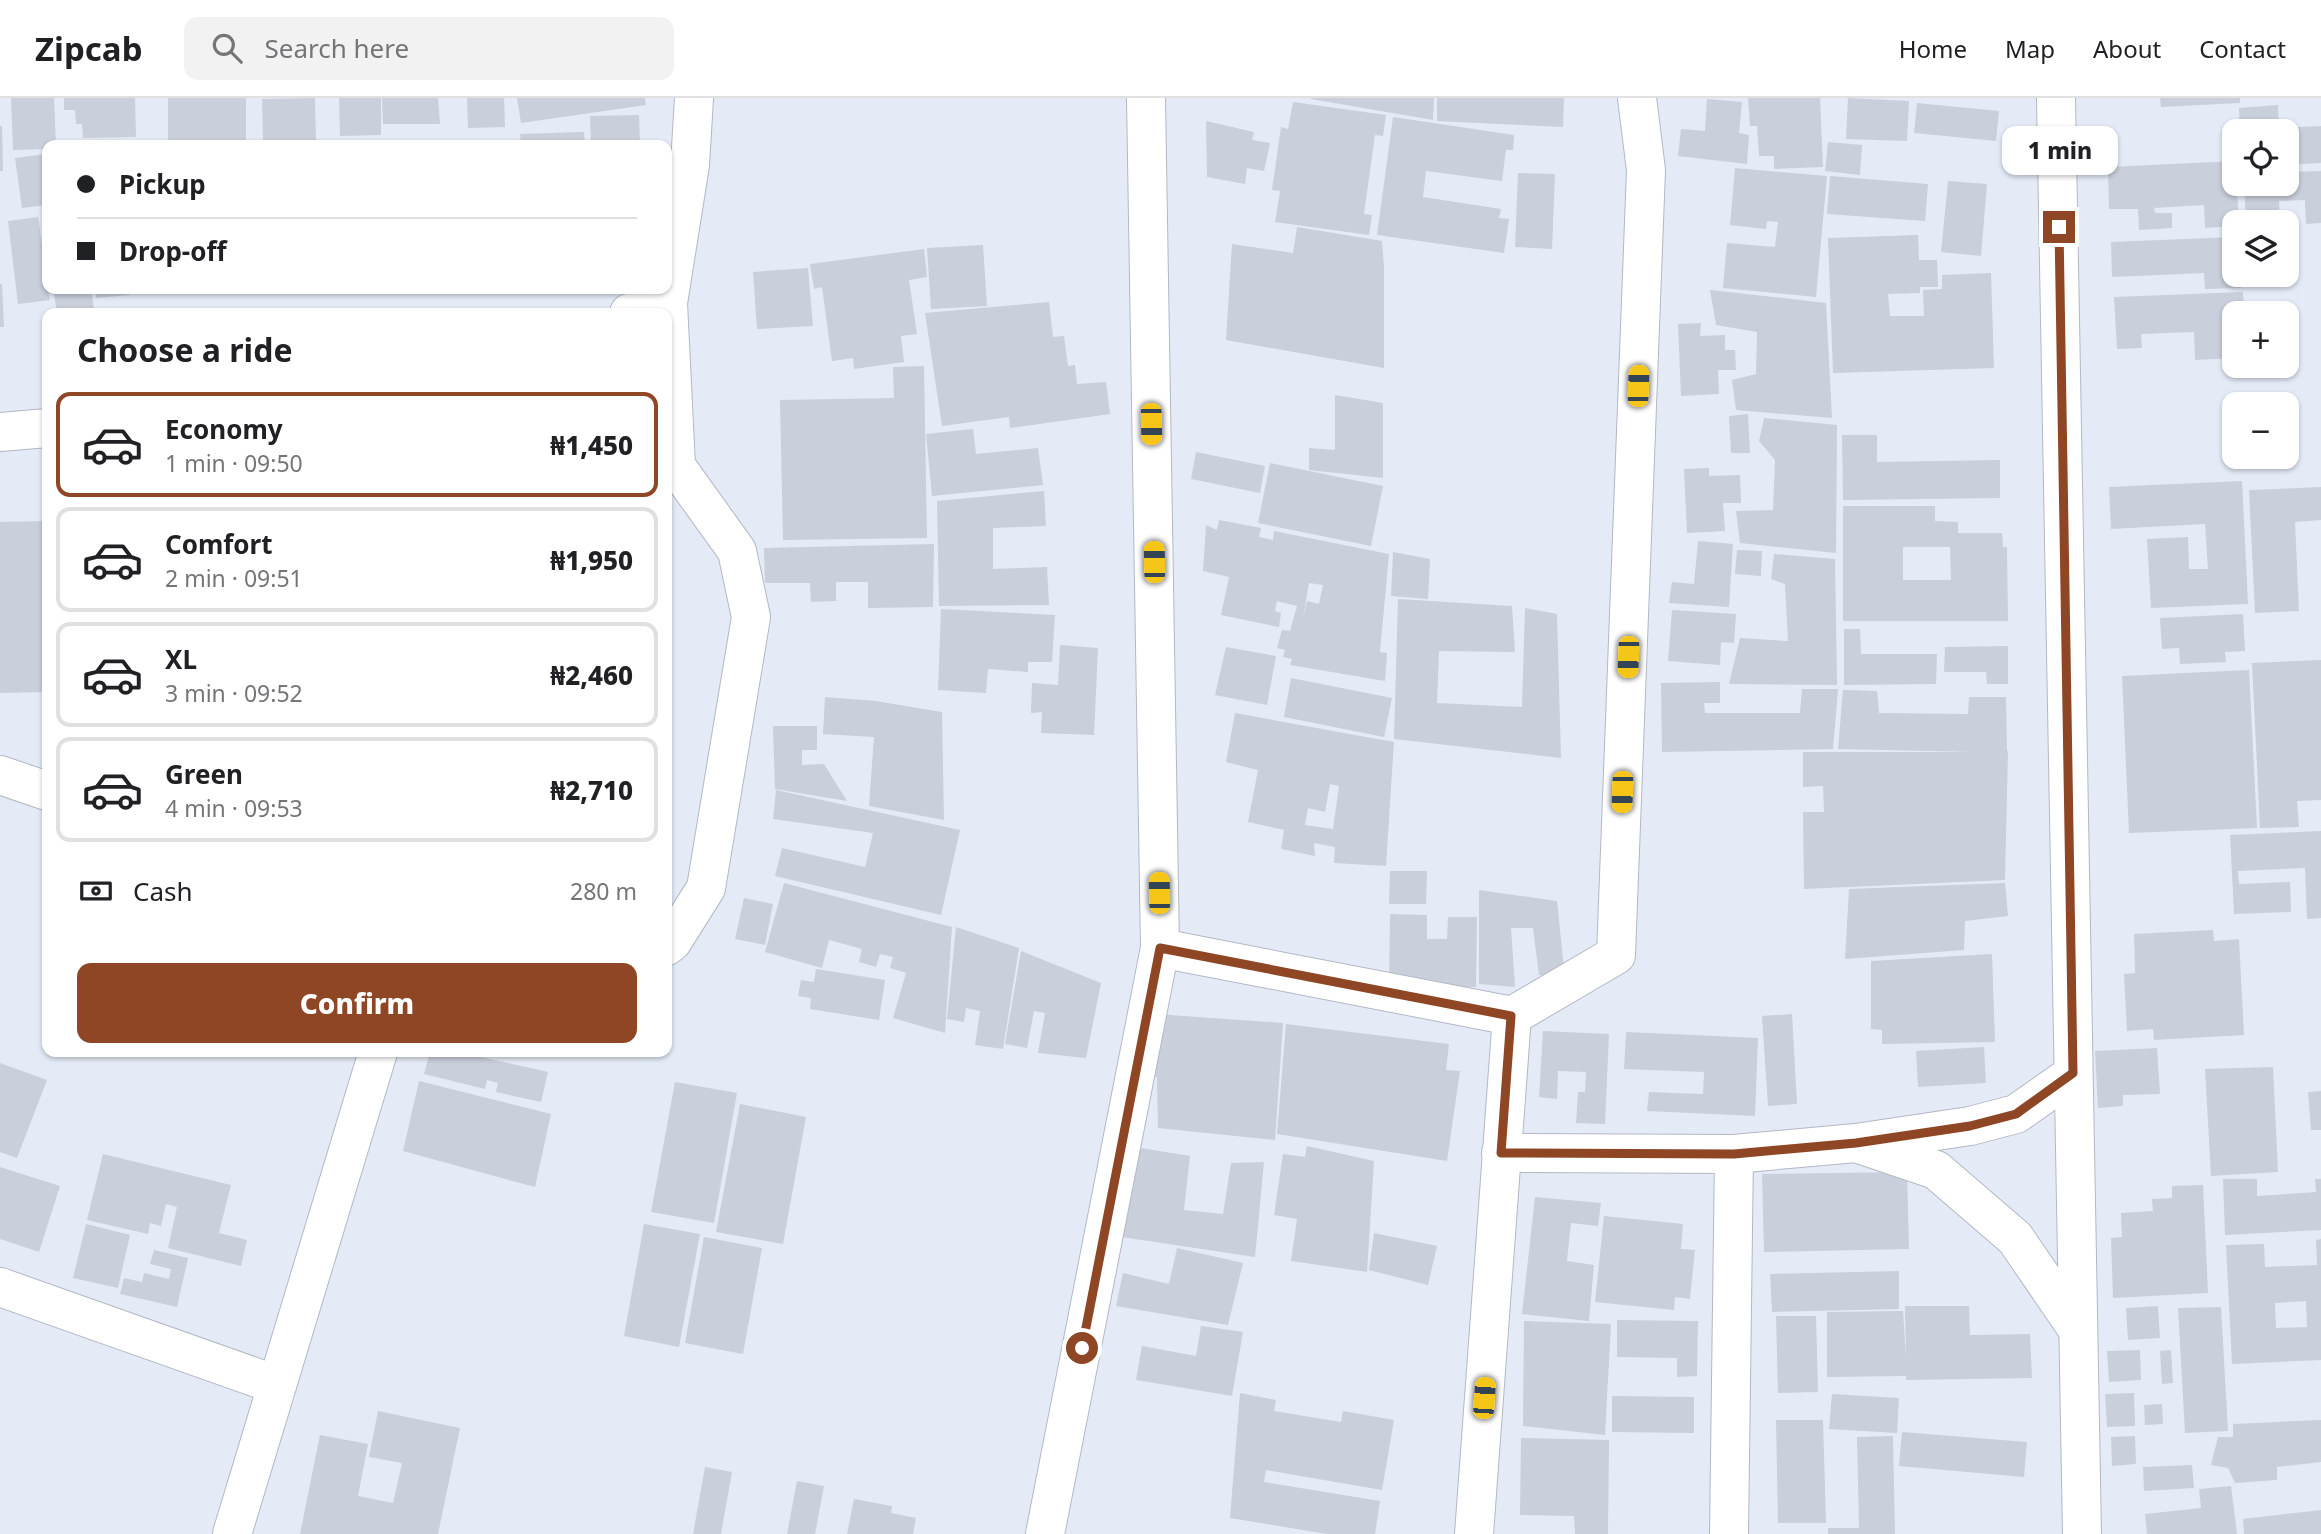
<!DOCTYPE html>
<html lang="en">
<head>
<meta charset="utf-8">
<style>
  :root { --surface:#fff; --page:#f2f2f2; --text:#202124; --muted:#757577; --line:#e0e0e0; --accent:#8e4625 }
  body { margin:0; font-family:"Noto Sans",sans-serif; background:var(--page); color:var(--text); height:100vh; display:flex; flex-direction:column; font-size:26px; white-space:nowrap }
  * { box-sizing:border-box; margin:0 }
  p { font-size:23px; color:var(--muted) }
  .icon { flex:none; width:38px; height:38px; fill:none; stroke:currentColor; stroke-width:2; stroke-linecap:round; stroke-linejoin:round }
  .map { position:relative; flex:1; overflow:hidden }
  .panel { position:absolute; left:42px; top:210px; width:630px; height:749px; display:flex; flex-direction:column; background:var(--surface); border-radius:14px; box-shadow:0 2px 5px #0004 }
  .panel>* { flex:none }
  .hud { position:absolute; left:42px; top:42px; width:630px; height:154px; border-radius:14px; box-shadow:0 2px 5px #0004; display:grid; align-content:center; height:154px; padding:0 35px; background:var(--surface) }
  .tools { position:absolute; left:2222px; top:21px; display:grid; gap:14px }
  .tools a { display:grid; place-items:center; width:77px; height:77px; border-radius:14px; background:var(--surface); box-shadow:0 2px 5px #0004; font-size:35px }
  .end { position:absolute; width:32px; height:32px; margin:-16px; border:9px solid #8e4625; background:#fff; box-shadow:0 0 0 4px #fff }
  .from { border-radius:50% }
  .bubble { position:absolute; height:49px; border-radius:14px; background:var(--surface); box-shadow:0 2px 5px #0004; font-size:23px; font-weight:800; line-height:49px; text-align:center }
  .car { position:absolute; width:21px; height:42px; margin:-21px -10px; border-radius:9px; box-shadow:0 0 5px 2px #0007; background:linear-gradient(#f5c518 24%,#345 0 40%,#f5c518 0 76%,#345 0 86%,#f5c518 0) }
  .hud b { display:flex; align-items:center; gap:24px; height:66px; font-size:26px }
  .hud b+b { border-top:2px solid var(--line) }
  .hud i { width:18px; height:18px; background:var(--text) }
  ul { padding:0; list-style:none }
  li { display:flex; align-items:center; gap:21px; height:105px; margin:0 14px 10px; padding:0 21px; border:4px solid var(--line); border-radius:14px }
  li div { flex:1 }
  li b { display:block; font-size:26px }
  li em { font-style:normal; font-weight:800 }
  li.on { border-color:var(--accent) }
  li>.icon { width:63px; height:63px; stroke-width:1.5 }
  h2 { padding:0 35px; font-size:32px; line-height:84px }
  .pay { display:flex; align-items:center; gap:18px; height:77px; padding:0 35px; font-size:26px }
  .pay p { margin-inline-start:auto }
  .button { display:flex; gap:14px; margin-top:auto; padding:14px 35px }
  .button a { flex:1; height:80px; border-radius:14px; background:var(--accent); color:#fff; font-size:28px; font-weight:800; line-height:80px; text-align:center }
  header { display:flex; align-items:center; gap:42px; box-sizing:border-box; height:98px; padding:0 35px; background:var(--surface); border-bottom:2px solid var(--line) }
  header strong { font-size:33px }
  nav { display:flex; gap:38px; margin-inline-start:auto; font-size:24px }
  .search { width:490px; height:63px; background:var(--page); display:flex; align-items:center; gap:18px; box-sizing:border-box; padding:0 24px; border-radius:14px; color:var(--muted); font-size:26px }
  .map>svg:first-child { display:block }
  .building { fill:#c9cfdb; fill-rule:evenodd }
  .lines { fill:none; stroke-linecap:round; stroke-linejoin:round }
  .minor-casing { stroke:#b2b8c4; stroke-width:40 }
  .minor { stroke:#fff; stroke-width:38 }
  .route { stroke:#8e4625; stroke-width:9 }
</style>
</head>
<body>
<header>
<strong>Zipcab</strong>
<div class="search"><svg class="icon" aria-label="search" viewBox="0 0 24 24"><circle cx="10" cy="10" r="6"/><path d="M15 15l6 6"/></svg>Search here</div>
<nav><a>Home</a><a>Map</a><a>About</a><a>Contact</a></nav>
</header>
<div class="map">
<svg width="2321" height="1436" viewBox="0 0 2321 1436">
  <rect width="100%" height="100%" fill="#e4ebf7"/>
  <g class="building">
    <path d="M11,0H54L56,47H47V51L13,52Z"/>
    <path d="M64,0H135L136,39L83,40L82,26H76L75,12H64Z"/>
    <rect x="168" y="0" width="78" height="47"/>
    <path d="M315,0L316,45L263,46L262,1Z"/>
    <path d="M339,0H381V37L340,38Z"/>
    <path d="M382,0H438L440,26H383Z"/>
    <path d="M467,0H504L505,29L468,30Z"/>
    <path d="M517,0H645L646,7L521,25Z"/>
    <path d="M1311,0H1434L1433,22L1311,1Z"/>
    <path d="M1437,0H1564L1563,29L1437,23Z"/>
    <path d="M1748,0H1820L1823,69L1774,71V58H1759L1757,28H1750Z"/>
    <path d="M1848,0L1909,3L1907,43L1846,41Z"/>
    <path d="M2160,0H2240V5L2161,9Z"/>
    <path d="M1707,1L1742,4L1739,35L1749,37L1747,66L1678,58L1681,31L1705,33Z"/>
    <path d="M1293,4L1386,17L1383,38L1375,37L1364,116L1372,117L1369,137L1275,124L1280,93L1272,92L1281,29L1288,31Z"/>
    <path d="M1917,5L1999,13L1996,43L1914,35Z"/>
    <path d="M2278,7L2279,30L2321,28V65L2287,67V33H2240L2239,10Z"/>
    <path d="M639,17L640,47H591L590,18Z"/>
    <path d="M1393,19L1514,37L1513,52H1506L1502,83L1426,73L1423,99L1501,111L1499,120L1509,121L1504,155L1377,137Z"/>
    <path d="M1206,23L1254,34L1252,42L1270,45L1264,73L1247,70L1245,86L1207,79Z"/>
    <path d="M0,28H2L3,73H0Z"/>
    <path d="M584,34L585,47H521L520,36Z"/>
    <path d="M1828,44L1862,47L1860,77L1825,73Z"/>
    <path d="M47,56V107L22,110L15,60Z"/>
    <path d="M2235,63L2239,124H2235V128L2205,130L2204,107L2154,110L2155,115H2172V130L2139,132L2138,111H2109L2108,69Z"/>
    <path d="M1735,70L1827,78L1816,199L1723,190L1727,145L1775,149L1778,124L1767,123L1766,131L1730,127Z"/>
    <path d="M2321,73V125L2306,126L2305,102L2279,103L2280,122L2246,124L2244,86H2287V74Z"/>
    <path d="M1518,75L1555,76L1552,151L1515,149Z"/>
    <path d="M1830,78L1928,86L1925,123L1827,116Z"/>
    <path d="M1948,83L1987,86L1981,158L1941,154Z"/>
    <path d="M38,119L50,202L18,206L8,123Z"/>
    <path d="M1297,129L1382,143L1384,169V270L1226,242L1232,146L1293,155Z"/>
    <path d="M1918,137L1919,162H1937L1938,189H1920V195L1888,196L1890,218H1924L1923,192L1942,191V177L1991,175L1994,270L1833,275L1828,140Z"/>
    <path d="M2235,139V177H2241V190L2205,191L2204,175L2112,179L2111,144Z"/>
    <path d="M983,147L987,208L931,211L927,150Z"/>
    <path d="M924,151L927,179L909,182L917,236L901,238L904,264L854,271L853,260L832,263L822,189L814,191L810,166Z"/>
    <path d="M808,170L813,228L757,231L753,174Z"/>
    <path d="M0,186H2L4,229H0Z"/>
    <path d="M53,191H91L94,210L57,214Z"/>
    <path d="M96,191H130V197L96,200Z"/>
    <path d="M1710,192L1826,205L1832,320L1736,312L1732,282L1756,276L1757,234L1716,227Z"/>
    <path d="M2243,194L2244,215H2235V260L2195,262L2194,234L2141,236L2142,250L2117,251L2114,199Z"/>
    <path d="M1049,204L1053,239L1064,238L1068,268L1075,267L1077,286L1106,284L1110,316L1010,330L1009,319L942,328L925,215Z"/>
    <path d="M1701,225L1700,238L1725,237V252H1735L1736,272H1718L1719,296L1681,298L1678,226Z"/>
    <path d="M924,268L927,440L783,442L780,302L894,300L893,269Z"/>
    <path d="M1335,297L1383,305V380L1309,372V350L1335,352Z"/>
    <path d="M1748,316L1750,355H1731L1729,318Z"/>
    <path d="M1764,320L1837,327L1836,455L1740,445L1736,413L1773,412L1775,362L1759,343Z"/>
    <path d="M973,331L976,356L1038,350L1043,387L932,398L926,336Z"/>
    <path d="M1842,337H1877V364L2000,362V400L1843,402Z"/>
    <path d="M1196,354L1265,368L1260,395L1191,381Z"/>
    <path d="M1270,365L1383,388L1371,448L1258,425Z"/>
    <path d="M1709,370V378L1740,377L1741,405H1723L1725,433L1687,435L1684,371Z"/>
    <path d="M2242,383L2248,506L2151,510L2147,441L2188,439L2189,471H2208L2205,426L2111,431L2109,389Z"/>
    <path d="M2321,389V422L2295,424L2299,513L2255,515L2249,392Z"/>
    <path d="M1044,393L1046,428L993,430V471L1047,469L1049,507L939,508L937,403Z"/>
    <path d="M1843,408H1935V423L1958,424V435H2002L2003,449H2007L2008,523H1843ZM1903,449H1950L1951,482H1903Z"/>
    <path d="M1219,422L1261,430L1259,439L1273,442L1274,433L1389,456L1380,554L1387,555L1385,583L1290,567L1292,561L1283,559L1285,552L1277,550L1282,532L1290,533L1297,508L1277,503L1275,513L1281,515L1279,529L1221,517L1229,479L1203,473L1206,427L1217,432ZM1309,485L1323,487L1319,506L1307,503L1303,520Z"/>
    <path d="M47,423V594L0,595V424Z"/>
    <path d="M1698,443L1733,446L1729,509L1669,505L1672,484L1694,486Z"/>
    <path d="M934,446L933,509L868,510V484H836V503L811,504L810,485H765L764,450Z"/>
    <path d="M1737,452L1762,453L1761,478L1735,476Z"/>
    <path d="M1393,454L1430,461L1428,501L1391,498Z"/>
    <path d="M1774,456L1835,461L1837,587L1729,586L1740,540L1788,543L1785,486L1771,481Z"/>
    <path d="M1398,501L1512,508L1515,554L1439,553L1437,605L1522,609L1525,510L1557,516L1561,660L1394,641Z"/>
    <path d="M941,511L1055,517L1052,564H1028V574L988,571L986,595L938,592Z"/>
    <path d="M1672,512L1736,516L1734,545L1721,544L1720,567L1668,563Z"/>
    <path d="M2243,516L2245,553L2225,554L2226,564L2180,566L2179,550L2162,551L2160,520Z"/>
    <path d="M1844,531H1860L1861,556H1937L1936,586L1844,587Z"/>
    <path d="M1060,547L1098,550L1094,637L1041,635L1042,614L1031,615L1032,585L1058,587Z"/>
    <path d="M2008,548V586H1987L1986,574H1944L1945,549Z"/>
    <path d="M1226,549L1276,558L1267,607L1215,597Z"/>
    <path d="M2321,562V702L2297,703L2299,729L2260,730L2252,565Z"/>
    <path d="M2249,572L2257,730L2129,735L2122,578Z"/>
    <path d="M1291,580L1392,600L1384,639L1284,619Z"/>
    <path d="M1720,584V605H1704L1705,615H1800L1802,591H1838L1833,651L1662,654L1661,585Z"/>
    <path d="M1843,592L1877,593L1879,615L1968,616L1969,599H2006L2007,653H2008L2005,782L1804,791L1803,714H1824L1823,688L1803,689V654H1974L1838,651Z"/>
    <path d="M825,599L876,603L942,614L944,722L869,708L874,639L823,636Z"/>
    <path d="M1235,615L1394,644L1386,768L1334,765L1335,749L1314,745L1315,758L1281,751L1284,732L1248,724L1258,672L1226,664ZM1330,686L1339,688L1333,731L1305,727L1308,710L1325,714Z"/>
    <path d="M773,628H817V652H802V667L824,666L847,703L775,691Z"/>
    <path d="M776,692L960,732L941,817L775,778L782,750L865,769L873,735L773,721Z"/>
    <path d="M2321,733V820L2307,821L2305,770L2238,773L2239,786L2290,784L2291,814L2234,816L2230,737Z"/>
    <path d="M1390,773H1427L1426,806H1389Z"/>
    <path d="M784,785L952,829L945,935L893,920L906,875L890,870L893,859L880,856L876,869L859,864L862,851L829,842L822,870L765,854Z"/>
    <path d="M2005,785L2008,818L1965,823L1964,852L1845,861L1849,791Z"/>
    <path d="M1479,792L1557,803L1565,880L1539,877L1533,830H1511L1515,889L1479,886Z"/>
    <path d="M744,800L773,806L765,847L735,841Z"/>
    <path d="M1390,816L1427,817V841H1447L1448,819H1477L1476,889L1389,888Z"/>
    <path d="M956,829L1019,850L1003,951L975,947L980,913L966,910L964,924L947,921Z"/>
    <path d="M2213,832L2214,843L2239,841L2244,937L2154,942L2153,931L2127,933L2124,876L2135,875L2134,836Z"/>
    <path d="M1021,853L1101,885L1086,960L1038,955L1045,915L1034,913L1027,950L1005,946Z"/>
    <path d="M1992,856L1995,944L1882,946V932L1871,931V863Z"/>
    <path d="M816,871L885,882L879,922L810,911L811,900L798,898L801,882L814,884Z"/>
    <path d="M1156,916L1283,925L1275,1042L1158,1030L1157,979H1151Z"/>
    <path d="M1792,916L1797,1006L1768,1008L1762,918Z"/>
    <path d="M1286,926L1449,946L1446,972L1460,973L1447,1063L1277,1036Z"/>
    <path d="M1543,933L1609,936L1605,1026L1576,1025L1578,994H1585L1586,974L1558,973L1557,1001L1539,999Z"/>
    <path d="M1626,934L1758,940L1755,1018L1647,1013L1649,994L1703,996L1704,974L1624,971Z"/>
    <path d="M1984,949L1986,985L1918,989L1916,953Z"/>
    <path d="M2157,950L2160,996L2123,997V1008L2098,1010L2095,953Z"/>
    <path d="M430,954H459L548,974L541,1004L496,994L498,985L487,982L485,991L424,976Z"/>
    <path d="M0,965L47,982L17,1060L0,1054Z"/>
    <path d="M2273,969L2278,1074L2211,1078L2205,971Z"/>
    <path d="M419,983L551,1016L535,1089L403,1053Z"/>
    <path d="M675,984L737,995L714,1125L651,1114Z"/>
    <path d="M2321,993V1032H2311L2308,994Z"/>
    <path d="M740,1006L806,1019L783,1146L716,1134Z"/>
    <path d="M1307,1048L1374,1063L1367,1174L1291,1163L1297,1121L1274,1117L1283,1056L1305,1059Z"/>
    <path d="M1141,1050L1190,1058L1184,1112L1223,1116L1231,1065L1264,1064L1255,1159L1115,1138Z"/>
    <path d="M103,1056L231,1087L219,1135L247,1142L241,1168L168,1150L177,1109L166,1106L161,1128L150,1125L148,1136L87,1122Z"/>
    <path d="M0,1069L60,1088L39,1154L0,1141Z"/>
    <path d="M1907,1074L1909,1151L1764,1154L1762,1076Z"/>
    <path d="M2223,1081H2257V1098L2316,1094L2315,1081H2321V1132L2225,1137Z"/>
    <path d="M2203,1087L2208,1195L2113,1200L2111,1140L2122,1139L2121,1115L2153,1113L2152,1101L2172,1100V1088Z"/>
    <path d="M1535,1099L1601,1105L1598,1128L1571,1125L1567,1163L1594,1167L1589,1223L1522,1216Z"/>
    <path d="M1604,1118L1683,1126L1681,1151L1695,1152L1690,1201L1675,1199L1674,1212L1595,1204Z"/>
    <path d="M86,1126L130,1137L118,1190L73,1180Z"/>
    <path d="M644,1126L700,1136L679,1249L624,1238Z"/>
    <path d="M1374,1135L1437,1148L1428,1187L1369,1172Z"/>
    <path d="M704,1139L762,1150L743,1256L685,1245Z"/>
    <path d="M2321,1141V1262L2232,1266L2226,1147L2264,1146L2265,1169L2317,1167L2316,1142ZM2306,1203L2307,1229L2276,1230L2275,1205Z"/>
    <path d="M1177,1150L1243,1165L1228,1227L1116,1208L1123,1175L1169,1186Z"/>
    <path d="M154,1152L188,1160L177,1209L120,1196L124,1180L142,1184L144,1175L169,1181L171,1171L150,1166Z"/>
    <path d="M1899,1173V1211L1772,1214L1770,1176Z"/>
    <path d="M1905,1208H1969L1970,1237L2030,1236L2032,1280L1906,1282V1278L1827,1279V1214L1903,1213L1906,1261Z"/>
    <path d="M2158,1208L2160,1240L2128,1242L2126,1210Z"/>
    <path d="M2221,1209L2228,1333L2185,1335L2178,1210Z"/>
    <path d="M1776,1218H1816L1818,1294L1778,1295Z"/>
    <path d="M1617,1222L1698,1223L1697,1278L1677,1279V1260L1617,1259Z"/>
    <path d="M1524,1223L1611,1226L1605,1337L1523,1328Z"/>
    <path d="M1201,1228L1243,1234L1232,1298L1136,1282L1142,1248L1196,1258Z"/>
    <path d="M2140,1252L2141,1282L2109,1284L2107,1253Z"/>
    <path d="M2171,1252L2173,1285L2162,1286L2160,1253Z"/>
    <path d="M1240,1295L1276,1302L1274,1313L1341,1324L1343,1313L1394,1322L1382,1392L1266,1372L1264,1384L1380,1403L1375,1436H1327L1230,1420Z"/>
    <path d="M2134,1295L2135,1328L2107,1329L2105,1296Z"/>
    <path d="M1832,1296L1899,1300L1897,1335L1829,1331Z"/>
    <path d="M1612,1298L1694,1299V1335L1612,1334Z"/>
    <path d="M2162,1306L2163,1326L2145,1327L2144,1307Z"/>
    <path d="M378,1313L460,1330L438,1436H300L320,1337L368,1346L358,1398L393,1405L402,1365L369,1359Z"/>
    <path d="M1776,1322H1823L1826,1425H1778Z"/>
    <path d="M2321,1322V1364L2277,1369V1382L2235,1385L2228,1370L2211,1367L2218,1339H2233V1326Z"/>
    <path d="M1902,1334L2027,1344L2024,1379L1899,1368Z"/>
    <path d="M1893,1338L1895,1436H1828V1430H1859L1857,1339Z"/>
    <path d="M2135,1338L2136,1366L2112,1368L2111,1339Z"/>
    <path d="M1521,1340L1609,1342L1608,1436H1575L1574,1418L1520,1417Z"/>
    <path d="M2192,1367L2194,1390L2144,1393L2143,1369Z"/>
    <path d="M705,1369L732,1374L721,1436H693Z"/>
    <path d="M797,1383L824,1388L815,1436H787Z"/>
    <path d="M2231,1388L2237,1436H2147L2145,1416L2201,1410L2199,1391Z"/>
    <path d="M854,1401L892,1408L891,1415L916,1420L913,1436H847Z"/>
    <path d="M2321,1412V1436H2244L2243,1421Z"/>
  </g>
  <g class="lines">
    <defs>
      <g id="minor">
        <path d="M2056,0L2082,1436"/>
        <path d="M629,215L668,205"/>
        <path d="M0,334L47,330"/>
        <path d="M0,677L47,693"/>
        <path d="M667,848L672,844L706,790L751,519L737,453L676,368L668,205L690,67L694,0"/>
        <path d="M1160,850L1512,918L1616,857L1646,72L1637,0"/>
        <path d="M1862,1047L1936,1072L2015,1140L2078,1232"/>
        <path d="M1501,1055L1734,1056L1856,1045L1970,1028L2016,1016L2073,976"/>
        <path d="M0,1189L277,1287"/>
        <path d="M232,1436L378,954"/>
        <path d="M1045,1436L1160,850L1146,0"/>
        <path d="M1474,1436L1512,918"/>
        <path d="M1729,1436L1734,1056"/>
      </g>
    </defs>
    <use href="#minor" class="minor-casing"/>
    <use href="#minor" class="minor"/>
  </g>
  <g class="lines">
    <path class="route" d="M1082,1250L1160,850L1511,918L1501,1055L1734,1056L1856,1045L1970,1028L2016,1016L2073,975L2059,129"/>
  </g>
</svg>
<div class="tools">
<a><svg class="icon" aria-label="locate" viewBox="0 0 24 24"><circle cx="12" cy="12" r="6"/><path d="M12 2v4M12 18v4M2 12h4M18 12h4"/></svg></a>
<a><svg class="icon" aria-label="layers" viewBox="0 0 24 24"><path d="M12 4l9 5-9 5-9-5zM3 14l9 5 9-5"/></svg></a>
<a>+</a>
<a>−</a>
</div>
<i class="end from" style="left:1082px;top:1250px"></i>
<i class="end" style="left:2059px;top:129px"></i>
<div class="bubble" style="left:2002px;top:28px;width:116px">1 min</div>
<i class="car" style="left:1638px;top:288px;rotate:2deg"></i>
<i class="car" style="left:1151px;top:326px;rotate:179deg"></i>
<i class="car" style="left:1154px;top:464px;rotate:359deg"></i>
<i class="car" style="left:1628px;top:559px;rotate:182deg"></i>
<i class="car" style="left:1622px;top:694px;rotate:182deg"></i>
<i class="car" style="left:1159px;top:795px;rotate:359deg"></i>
<i class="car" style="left:1484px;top:1300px;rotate:4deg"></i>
<div class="hud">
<b><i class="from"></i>Pickup</b>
<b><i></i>Drop-off</b>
</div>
<section class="panel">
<h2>Choose a ride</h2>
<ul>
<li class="on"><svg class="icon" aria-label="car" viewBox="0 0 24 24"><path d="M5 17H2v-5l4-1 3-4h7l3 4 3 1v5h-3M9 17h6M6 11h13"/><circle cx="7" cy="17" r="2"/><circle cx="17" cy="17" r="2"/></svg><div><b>Economy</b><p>1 min · 09:50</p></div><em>₦1,450</em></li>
<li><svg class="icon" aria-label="car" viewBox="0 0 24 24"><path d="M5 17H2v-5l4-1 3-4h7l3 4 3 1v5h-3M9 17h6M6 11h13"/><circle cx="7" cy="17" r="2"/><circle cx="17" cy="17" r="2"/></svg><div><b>Comfort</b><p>2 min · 09:51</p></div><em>₦1,950</em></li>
<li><svg class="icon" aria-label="car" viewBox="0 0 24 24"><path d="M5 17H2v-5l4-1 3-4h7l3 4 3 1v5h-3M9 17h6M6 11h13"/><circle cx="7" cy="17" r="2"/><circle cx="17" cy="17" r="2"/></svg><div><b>XL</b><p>3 min · 09:52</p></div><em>₦2,460</em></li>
<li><svg class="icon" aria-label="car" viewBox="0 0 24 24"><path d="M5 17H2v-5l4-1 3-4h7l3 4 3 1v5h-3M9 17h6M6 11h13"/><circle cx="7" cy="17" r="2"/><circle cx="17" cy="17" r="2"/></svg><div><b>Green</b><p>4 min · 09:53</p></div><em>₦2,710</em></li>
</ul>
<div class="pay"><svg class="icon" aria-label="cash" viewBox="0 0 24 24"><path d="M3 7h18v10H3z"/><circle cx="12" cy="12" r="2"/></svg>Cash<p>280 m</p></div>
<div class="button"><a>Confirm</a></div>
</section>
</div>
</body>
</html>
